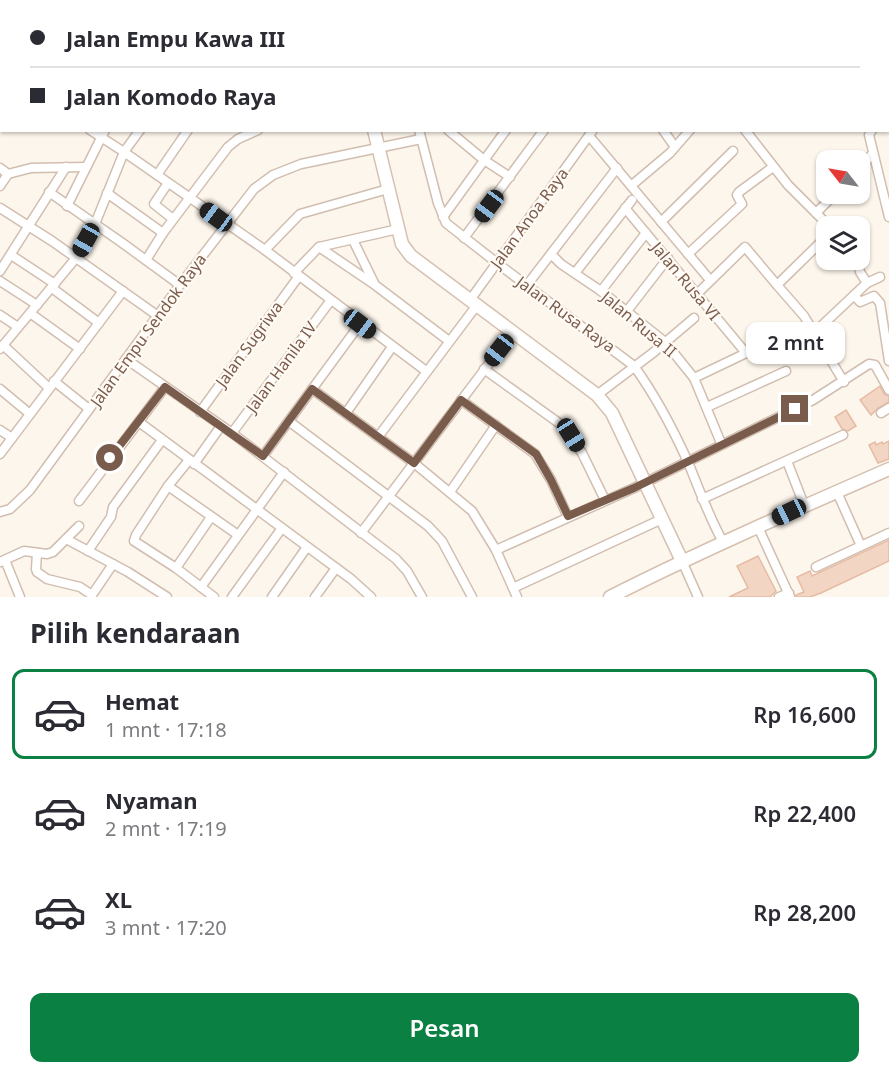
<!DOCTYPE html>
<html lang="id">
<head>
<meta charset="utf-8">
<style>
  :root { --surface:#fff; --page:#f7f7f7; --text:#2b2b33; --muted:#7c7c81; --line:#e1e1e2; --accent:#0b8043 }
  body { margin:0; font-family:"Noto Sans",sans-serif; background:var(--page); color:var(--text); height:100vh; display:flex; flex-direction:column; font-size:22px; white-space:nowrap }
  * { box-sizing:border-box; margin:0 }
  p { font-size:20px; color:var(--muted) }
  .icon { flex:none; width:33px; height:33px; fill:none; stroke:currentColor; stroke-width:2; stroke-linecap:round; stroke-linejoin:round }
  .map { position:relative; height:597px; overflow:hidden }
  .sheet { display:flex; flex-direction:column; background:var(--surface); flex:1 }
  .sheet>* { flex:none }
  .hud { position:absolute; left:0px; top:0px; width:890px; height:132px; box-shadow:0 2px 4px #0004; display:grid; align-content:center; height:132px; padding:0 30px; background:var(--surface) }
  .needle { width:39px; rotate:301deg }
  .buttons { position:absolute; left:816px; top:150px; display:grid; gap:12px }
  .buttons a { display:grid; place-items:center; width:54px; height:54px; border-radius:12px; background:var(--surface); box-shadow:0 2px 4px #0004; font-size:30px }
  .end { position:absolute; width:27px; height:27px; margin:-14px; border:8px solid #7a5c4d; background:#fff; box-shadow:0 0 0 3px #fff }
  .from { border-radius:50% }
  .bubble { position:absolute; height:42px; border-radius:12px; background:var(--surface); box-shadow:0 2px 4px #0004; font-size:20px; font-weight:600; line-height:42px; text-align:center }
  .car { position:absolute; width:18px; height:36px; margin:-18px -9px; border-radius:8px; box-shadow:0 0 4px 2px #0007; background:linear-gradient(#222 24%,#8ab4d8 0 40%,#222 0 76%,#8ab4d8 0 86%,#222 0) }
  .hud b { display:flex; align-items:center; gap:21px; height:57px; font-size:22px }
  .hud b+b { border-top:2px solid var(--line) }
  .hud i { width:15px; height:15px; background:var(--text) }
  ul { padding:0; list-style:none }
  li { display:flex; align-items:center; gap:18px; height:90px; margin:0 12px 9px; padding:0 18px; border:3px solid transparent; border-radius:12px }
  li div { flex:1 }
  li b { display:block; font-size:22px }
  li em { font-style:normal; font-weight:600 }
  li.on { border-color:var(--accent) }
  li>.icon { width:54px; height:54px; stroke-width:1.5 }
  h2 { padding:0 30px; font-size:27px; line-height:72px }
  .button { display:flex; gap:12px; margin-top:auto; padding:12px 30px }
  .button a { flex:1; height:69px; border-radius:12px; background:var(--accent); color:#fff; font-size:24px; font-weight:600; line-height:69px; text-align:center }
  .map>svg:first-child { display:block }
  .building { fill:#f3d5c3; stroke:#e6bba3; stroke-width:1.5 }
  .lines { fill:none; stroke-linecap:round; stroke-linejoin:round }
  .street-casing { stroke:#d1beb0; stroke-width:11 }
  .secondary-casing { stroke:#d6c0b0; stroke-width:15 }
  .street { stroke:#fff; stroke-width:8 }
  .secondary { stroke:#fff; stroke-width:12 }
  .route { stroke:#7a5c4d; stroke-width:8 }
  .labels { text-anchor:middle; stroke-width:4.5; stroke-linejoin:round; paint-order:stroke }
  .street-label { font-size:16px; fill:#7a5c4d; stroke:#fffaf3 }
</style>
</head>
<body>
<div class="map">
<svg width="889" height="597" viewBox="0 0 889 597">
  <rect width="100%" height="100%" fill="#fdf6ec"/>
  <g class="building">
    <path d="M880,386L884,394L889,396V402L878,408L871,415L860,400Z"/>
    <path d="M846,410L856,426L848,431L842,429L835,417Z"/>
    <path d="M889,441V459L878,463L869,445L875,442L876,445L882,442L883,444Z"/>
    <path d="M889,540V561L821,593L810,597H796V595L804,592L797,577L810,571L812,576Z"/>
    <path d="M758,556L776,591L770,597H729L748,588L737,566Z"/>
  </g>
  <g class="lines">
    <defs>
      <g id="street">
        <path d="M92,0V2"/>
        <path d="M269,0L270,2"/>
        <path d="M484,0L485,2"/>
        <path d="M609,0L610,2"/>
        <path d="M758,0L760,2"/>
        <path d="M447,2H451"/>
        <path d="M466,2L469,0"/>
        <path d="M495,2L497,0"/>
        <path d="M628,2L631,0"/>
        <path d="M714,2L715,0"/>
        <path d="M875,2L877,0"/>
        <path d="M0,11L2,12"/>
        <path d="M888,11L889,10"/>
        <path d="M888,50L889,48"/>
        <path d="M0,84L2,85"/>
        <path d="M888,85H889"/>
        <path d="M0,115L2,113"/>
        <path d="M888,126H889"/>
        <path d="M90,130L124,152L265,250L426,371"/>
        <path d="M419,130L438,203L446,223L497,263L634,366C655,395 673,429 688,462C699,489 709,517 723,542"/>
        <path d="M448,130L484,160L510,177"/>
        <path d="M663,130L675,147"/>
        <path d="M745,130L788,185L829,226"/>
        <path d="M872,130L869,135L889,217"/>
        <path d="M590,137L710,280"/>
        <path d="M0,168L8,174"/>
        <path d="M860,168L873,153"/>
        <path d="M8,174L31,168L86,167"/>
        <path d="M157,175L188,130"/>
        <path d="M168,183L154,204L173,219"/>
        <path d="M632,185L670,153L690,130"/>
        <path d="M0,186L8,174"/>
        <path d="M49,192L121,242L180,285"/>
        <path d="M107,193L163,233"/>
        <path d="M67,206L105,130"/>
        <path d="M0,208L52,241L158,316"/>
        <path d="M625,208L746,353"/>
        <path d="M816,213L835,194"/>
        <path d="M443,217L506,130"/>
        <path d="M661,222L733,151"/>
        <path d="M826,237L777,285L804,316L844,382"/>
        <path d="M464,238L544,130"/>
        <path d="M353,240L374,283"/>
        <path d="M319,247L375,285L449,341"/>
        <path d="M265,250L300,214L388,189"/>
        <path d="M551,254L561,264L601,291L665,342L694,378L721,443"/>
        <path d="M688,254L742,204L737,195L739,192L773,167"/>
        <path d="M11,255L55,284"/>
        <path d="M146,260L163,233L228,147L238,139L258,130"/>
        <path d="M857,260L860,272L867,283"/>
        <path d="M0,271L66,167"/>
        <path d="M294,273L319,247L398,229"/>
        <path d="M575,273L632,200"/>
        <path d="M0,281L37,305"/>
        <path d="M527,285L617,168"/>
        <path d="M52,288L99,323"/>
        <path d="M601,291L646,233"/>
        <path d="M697,294L745,247L777,285"/>
        <path d="M854,295L860,302L874,296L880,303L889,361"/>
        <path d="M470,300L593,130"/>
        <path d="M627,311L668,258"/>
        <path d="M30,313L80,349"/>
        <path d="M0,315L18,327"/>
        <path d="M815,332L867,283L880,277"/>
        <path d="M3,345L49,388"/>
        <path d="M0,349L76,258L95,224L124,152L140,130"/>
        <path d="M126,359L232,433L396,559L407,571L422,597"/>
        <path d="M484,369L563,426L582,453L605,500"/>
        <path d="M694,378L761,346"/>
        <path d="M54,381L89,409"/>
        <path d="M0,389L30,414"/>
        <path d="M312,389L414,463L472,511L496,550L517,597"/>
        <path d="M597,395L654,352L694,318"/>
        <path d="M461,400L535,454L551,480L568,517"/>
        <path d="M707,407L786,371"/>
        <path d="M200,412L299,276"/>
        <path d="M346,413L392,347"/>
        <path d="M881,413L889,408"/>
        <path d="M139,422L351,579L371,597"/>
        <path d="M290,422L428,526L442,541L472,597"/>
        <path d="M0,430L12,438"/>
        <path d="M232,433L331,300"/>
        <path d="M378,437L477,305"/>
        <path d="M0,454L123,291"/>
        <path d="M263,456L360,324"/>
        <path d="M189,460L168,486L136,535L134,541L176,568L214,597"/>
        <path d="M787,461L804,505"/>
        <path d="M194,464L221,426"/>
        <path d="M168,486L238,535"/>
        <path d="M450,492L496,425"/>
        <path d="M837,492L861,546"/>
        <path d="M702,499L843,435"/>
        <path d="M79,501L165,387"/>
        <path d="M0,512L10,509L30,490L180,285L254,189L273,175L301,164L421,139"/>
        <path d="M758,527L790,597"/>
        <path d="M361,533L513,332"/>
        <path d="M66,539L128,572L167,597"/>
        <path d="M496,550L634,488L813,400L869,364L875,365L889,390"/>
        <path d="M88,551L111,517L113,507L162,440"/>
        <path d="M37,553L36,569L37,572L47,579L80,587L92,595L113,564"/>
        <path d="M5,560L20,597"/>
        <path d="M682,561L698,597"/>
        <path d="M0,562L24,551L47,554L53,552L79,526"/>
        <path d="M816,567L889,533"/>
        <path d="M176,568L211,517"/>
        <path d="M201,587L284,472"/>
        <path d="M513,588L662,519"/>
        <path d="M232,597L282,528"/>
        <path d="M272,597L307,547"/>
        <path d="M315,597L336,568"/>
        <path d="M779,597L789,593"/>
      </g>
      <g id="secondary">
        <path d="M329,0L331,2"/>
        <path d="M374,130L402,244L411,256L597,395L612,413L682,561"/>
        <path d="M610,597C701,551 795,510 889,469"/>
      </g>
    </defs>
    <use href="#street" class="street-casing"/>
    <use href="#secondary" class="secondary-casing"/>
    <use href="#street" class="street"/>
    <use href="#secondary" class="secondary"/>
  </g>
  <g class="lines">
    <path class="route" d="M110,458L165,387L263,456L312,389L414,463L461,400L536,454L551,480L568,516L634,488L795,409"/>
  </g>
  <g class="labels">
    <g class="street-label">
      <text transform="translate(529 218) rotate(-54)" y="6">Jalan Anoa Raya</text>
      <text transform="translate(686 281) rotate(50)" y="6">Jalan Rusa VI</text>
      <text transform="translate(566 314) rotate(36)" y="6">Jalan Rusa Raya</text>
      <text transform="translate(639 324) rotate(40)" y="6">Jalan Rusa II</text>
      <text transform="translate(148 330) rotate(-54)" y="6">Jalan Empu Sendok Raya</text>
      <text transform="translate(249 344) rotate(-54)" y="6">Jalan Sugriwa</text>
      <text transform="translate(281 367) rotate(-54)" y="6">Jalan Hanila IV</text>
    </g>
  </g>
</svg>
<div class="buttons">
<a><svg class="needle" viewBox="-14 -14 28 28"><path d="M0-13l5 13h-10z" fill="#e53935"/><path d="M0 13l5-13h-10z" fill="#7c7c81"/></svg></a>
<a><svg class="icon" aria-label="layers" viewBox="0 0 24 24"><path d="M12 4l9 5-9 5-9-5zM3 14l9 5 9-5"/></svg></a>
</div>
<i class="end from" style="left:110px;top:458px"></i>
<i class="end" style="left:795px;top:409px"></i>
<div class="bubble" style="left:746px;top:322px;width:99px">2 mnt</div>
<i class="car" style="left:489px;top:206px;rotate:217deg"></i>
<i class="car" style="left:216px;top:217px;rotate:306deg"></i>
<i class="car" style="left:86px;top:240px;rotate:209deg"></i>
<i class="car" style="left:360px;top:324px;rotate:127deg"></i>
<i class="car" style="left:499px;top:350px;rotate:218deg"></i>
<i class="car" style="left:571px;top:435px;rotate:148deg"></i>
<i class="car" style="left:789px;top:512px;rotate:245deg"></i>
<div class="hud">
<b><i class="from"></i>Jalan Empu Kawa III</b>
<b><i></i>Jalan Komodo Raya</b>
</div>
</div>
<section class="sheet">
<h2>Pilih kendaraan</h2>
<ul>
<li class="on"><svg class="icon" aria-label="car" viewBox="0 0 24 24"><path d="M5 17H2v-5l4-1 3-4h7l3 4 3 1v5h-3M9 17h6M6 11h13"/><circle cx="7" cy="17" r="2"/><circle cx="17" cy="17" r="2"/></svg><div><b>Hemat</b><p>1 mnt · 17:18</p></div><em>Rp 16,600</em></li>
<li><svg class="icon" aria-label="car" viewBox="0 0 24 24"><path d="M5 17H2v-5l4-1 3-4h7l3 4 3 1v5h-3M9 17h6M6 11h13"/><circle cx="7" cy="17" r="2"/><circle cx="17" cy="17" r="2"/></svg><div><b>Nyaman</b><p>2 mnt · 17:19</p></div><em>Rp 22,400</em></li>
<li><svg class="icon" aria-label="car" viewBox="0 0 24 24"><path d="M5 17H2v-5l4-1 3-4h7l3 4 3 1v5h-3M9 17h6M6 11h13"/><circle cx="7" cy="17" r="2"/><circle cx="17" cy="17" r="2"/></svg><div><b>XL</b><p>3 mnt · 17:20</p></div><em>Rp 28,200</em></li>
</ul>
<div class="button"><a>Pesan</a></div>
</section>
</body>
</html>
